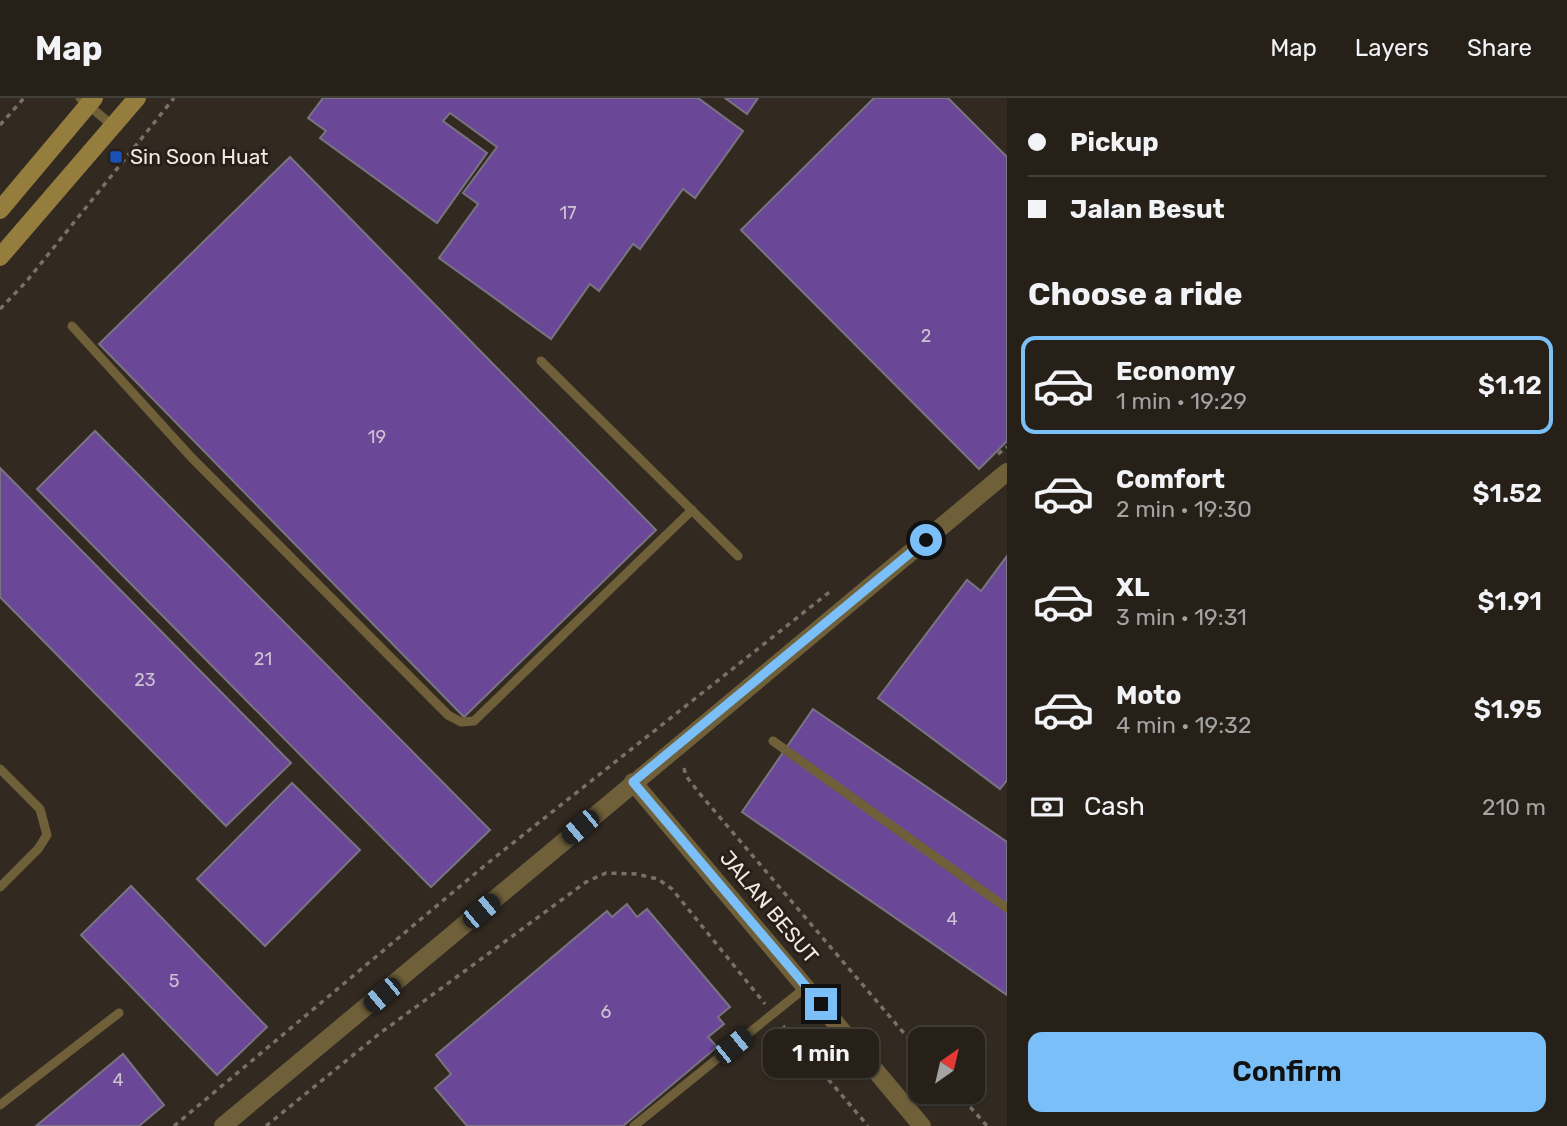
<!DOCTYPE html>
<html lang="en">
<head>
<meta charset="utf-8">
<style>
  :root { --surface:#262019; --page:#322d26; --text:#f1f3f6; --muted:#a4a3a2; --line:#423e38; --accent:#7abff8 }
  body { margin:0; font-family:Rubik,sans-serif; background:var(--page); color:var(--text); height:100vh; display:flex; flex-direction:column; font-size:26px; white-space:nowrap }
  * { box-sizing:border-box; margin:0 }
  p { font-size:23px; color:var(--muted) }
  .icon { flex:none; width:38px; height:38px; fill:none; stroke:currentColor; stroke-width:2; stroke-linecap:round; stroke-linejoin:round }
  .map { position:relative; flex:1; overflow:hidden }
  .sheet { display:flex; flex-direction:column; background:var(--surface); width:560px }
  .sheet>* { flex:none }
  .banner { display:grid; align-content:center; height:154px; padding:0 21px; background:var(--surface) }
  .needle { width:46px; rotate:34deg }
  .fabs { position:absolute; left:908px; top:929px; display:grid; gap:14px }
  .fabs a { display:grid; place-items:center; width:77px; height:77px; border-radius:14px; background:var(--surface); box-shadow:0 2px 5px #0004,0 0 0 2px var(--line); font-size:35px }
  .end { position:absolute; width:32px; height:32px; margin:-16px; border:9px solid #7abff8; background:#111; box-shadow:0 0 0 4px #111 }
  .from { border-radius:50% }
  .bubble { position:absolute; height:49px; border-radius:14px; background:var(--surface); box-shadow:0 2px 5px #0004,0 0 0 2px var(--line); font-size:23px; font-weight:600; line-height:49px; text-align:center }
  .car { position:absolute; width:21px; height:42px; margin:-21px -10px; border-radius:9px; box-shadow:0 0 5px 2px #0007; background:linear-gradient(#222 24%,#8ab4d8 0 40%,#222 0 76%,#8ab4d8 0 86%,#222 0) }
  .banner b { display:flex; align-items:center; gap:24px; height:66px; font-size:26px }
  .banner b+b { border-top:2px solid var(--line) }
  .banner i { width:18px; height:18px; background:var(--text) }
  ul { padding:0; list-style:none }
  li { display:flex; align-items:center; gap:21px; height:98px; margin:0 14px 10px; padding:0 7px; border:4px solid transparent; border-radius:14px }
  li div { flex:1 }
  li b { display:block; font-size:26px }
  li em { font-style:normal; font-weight:600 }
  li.active { border-color:var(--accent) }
  li>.icon { width:63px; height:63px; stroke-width:1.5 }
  h2 { padding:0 21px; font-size:32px; line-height:84px }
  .pay { display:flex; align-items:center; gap:18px; height:77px; padding:0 21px; font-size:26px }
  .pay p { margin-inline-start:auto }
  .primary-button { display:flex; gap:14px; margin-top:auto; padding:14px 21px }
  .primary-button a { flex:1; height:80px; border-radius:14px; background:var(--accent); color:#111; font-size:28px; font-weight:600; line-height:80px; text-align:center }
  header { display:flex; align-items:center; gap:42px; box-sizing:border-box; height:98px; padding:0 35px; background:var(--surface); border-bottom:2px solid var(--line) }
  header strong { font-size:33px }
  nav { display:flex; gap:38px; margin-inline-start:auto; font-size:24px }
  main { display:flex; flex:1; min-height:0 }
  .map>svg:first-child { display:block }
  .building { fill:#6b4798; stroke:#797481; stroke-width:2 }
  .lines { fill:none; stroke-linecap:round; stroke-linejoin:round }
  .path { stroke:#78716a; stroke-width:3.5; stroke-dasharray:5 5; stroke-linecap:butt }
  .service { stroke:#6f603a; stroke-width:9 }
  .minor { stroke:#6f603a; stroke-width:18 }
  .secondary { stroke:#947d3d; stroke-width:18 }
  .route { stroke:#7abff8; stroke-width:9 }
  .transit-dot { fill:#1a4fb4; stroke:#282018; stroke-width:2.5 }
  .labels { text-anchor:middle; stroke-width:6; stroke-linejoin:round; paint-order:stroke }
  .number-label { font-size:18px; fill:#cec1d1 }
  .poi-label { font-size:21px; fill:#efeae4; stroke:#282018; text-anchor:start }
  .street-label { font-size:21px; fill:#efeae4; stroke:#282018 }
</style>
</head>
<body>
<header>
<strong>Map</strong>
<nav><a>Map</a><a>Layers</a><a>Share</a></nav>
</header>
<main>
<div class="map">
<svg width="1007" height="1028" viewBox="0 0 1007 1028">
  <rect width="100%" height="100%" fill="#322a21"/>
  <g class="building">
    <path d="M323,0H698L743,33L695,100L683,91L640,151L633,146L599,193L590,186L551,241L439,160L478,106L463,95L497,49L450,15L443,23L487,55L437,125L320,40L326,33L308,20Z"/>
    <path d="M725,0H758L747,16Z"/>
    <path d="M874,0H948L1007,59V343L979,371L741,132Z"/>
    <path d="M290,59L656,432L464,619L99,246Z"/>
    <path d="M95,333L490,732L431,789L37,391Z"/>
    <path d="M0,370L291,665L226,728L0,499Z"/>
    <path d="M1007,458V682L1000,691L878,600L967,482L981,493Z"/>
    <path d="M813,611L1007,744V897L742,714Z"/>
    <path d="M292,685L360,752L265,848L197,781Z"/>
    <path d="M131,788L267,929L217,977L81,837Z"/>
    <path d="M627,806L637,819L647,811L730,909L718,919L724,926L708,939L717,949L623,1028H467L435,990L451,976L436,957L607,813L612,819Z"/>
    <path d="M123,956L164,1007L139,1028H36Z"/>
  </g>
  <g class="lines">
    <g class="path">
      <path d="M0,27L24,0"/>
      <path d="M0,211L26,184L174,0"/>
      <path d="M998,356L1007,349"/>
      <path d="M684,670L686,678L700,696L920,954"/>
      <path d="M783,928L868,1028"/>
      <path d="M957,994L987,1028"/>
      <path d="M174,1028L489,764L832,492"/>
      <path d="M266,1028L379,936L586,784L606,775L636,776L658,781L672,791L765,906"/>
    </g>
    <g class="service">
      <path d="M80,0L113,28"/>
      <path d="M72,228L191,359L448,617L461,624L474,623L692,412"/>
      <path d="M541,263L738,458"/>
      <path d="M773,643L1007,810"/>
      <path d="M0,671L40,711L47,737L38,751L0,789"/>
      <path d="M0,1007L119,915"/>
      <path d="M634,1028L806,889"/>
    </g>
    <g class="minor">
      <path d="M633,684L922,1028"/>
      <path d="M223,1028L1007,374"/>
    </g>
    <g class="secondary">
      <path d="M0,112L94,0"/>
      <path d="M0,159L137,0"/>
    </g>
  </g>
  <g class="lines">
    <path class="route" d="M821,906L633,684L926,442"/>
  </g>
  <rect class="transit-dot" x="109" y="52" width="14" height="14" rx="3.5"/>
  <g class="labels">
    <g class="number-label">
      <text x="568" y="121">17</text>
      <text x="926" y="244">2</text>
      <text x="377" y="345">19</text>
      <text x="263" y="567">21</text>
      <text x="145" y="588">23</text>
      <text x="952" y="827">4</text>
      <text x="174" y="889">5</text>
      <text x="606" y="920">6</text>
      <text x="118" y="988">4</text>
    </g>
    <g class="poi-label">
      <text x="130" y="66">Sin Soon Huat</text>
    </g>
    <g class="street-label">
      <text transform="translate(769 809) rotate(50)" y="7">JALAN BESUT</text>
    </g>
  </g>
</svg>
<div class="fabs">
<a><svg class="needle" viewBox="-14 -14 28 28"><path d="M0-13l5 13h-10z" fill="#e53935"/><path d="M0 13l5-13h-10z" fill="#a4a3a2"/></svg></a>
</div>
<i class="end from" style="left:926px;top:442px"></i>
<i class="end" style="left:821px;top:906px"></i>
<div class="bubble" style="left:763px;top:931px;width:116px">1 min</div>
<i class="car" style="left:580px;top:729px;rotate:230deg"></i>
<i class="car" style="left:481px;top:813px;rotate:50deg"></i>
<i class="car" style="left:382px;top:897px;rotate:230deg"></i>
<i class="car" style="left:733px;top:948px;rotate:51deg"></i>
</div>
<section class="sheet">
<div class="banner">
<b><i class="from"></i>Pickup</b>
<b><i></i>Jalan Besut</b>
</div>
<h2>Choose a ride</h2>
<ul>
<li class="active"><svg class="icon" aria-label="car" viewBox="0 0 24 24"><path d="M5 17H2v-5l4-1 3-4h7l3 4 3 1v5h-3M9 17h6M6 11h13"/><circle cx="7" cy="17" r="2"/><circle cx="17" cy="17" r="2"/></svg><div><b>Economy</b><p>1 min · 19:29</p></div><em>$1.12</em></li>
<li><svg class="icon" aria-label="car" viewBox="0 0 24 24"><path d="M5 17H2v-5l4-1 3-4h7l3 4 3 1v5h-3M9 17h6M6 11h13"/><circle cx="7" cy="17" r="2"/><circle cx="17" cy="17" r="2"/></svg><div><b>Comfort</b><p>2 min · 19:30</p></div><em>$1.52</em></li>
<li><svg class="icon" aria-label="car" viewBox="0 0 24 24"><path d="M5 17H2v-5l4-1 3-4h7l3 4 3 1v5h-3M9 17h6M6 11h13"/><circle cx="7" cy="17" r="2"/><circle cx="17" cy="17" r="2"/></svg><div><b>XL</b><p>3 min · 19:31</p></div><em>$1.91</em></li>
<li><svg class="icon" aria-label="car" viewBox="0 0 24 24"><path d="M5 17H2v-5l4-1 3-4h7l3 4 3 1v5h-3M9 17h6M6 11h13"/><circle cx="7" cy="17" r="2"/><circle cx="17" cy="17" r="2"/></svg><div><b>Moto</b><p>4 min · 19:32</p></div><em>$1.95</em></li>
</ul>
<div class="pay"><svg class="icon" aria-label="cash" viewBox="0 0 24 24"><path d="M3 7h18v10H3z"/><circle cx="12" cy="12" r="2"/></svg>Cash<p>210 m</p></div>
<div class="primary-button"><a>Confirm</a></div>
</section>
</main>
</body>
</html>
